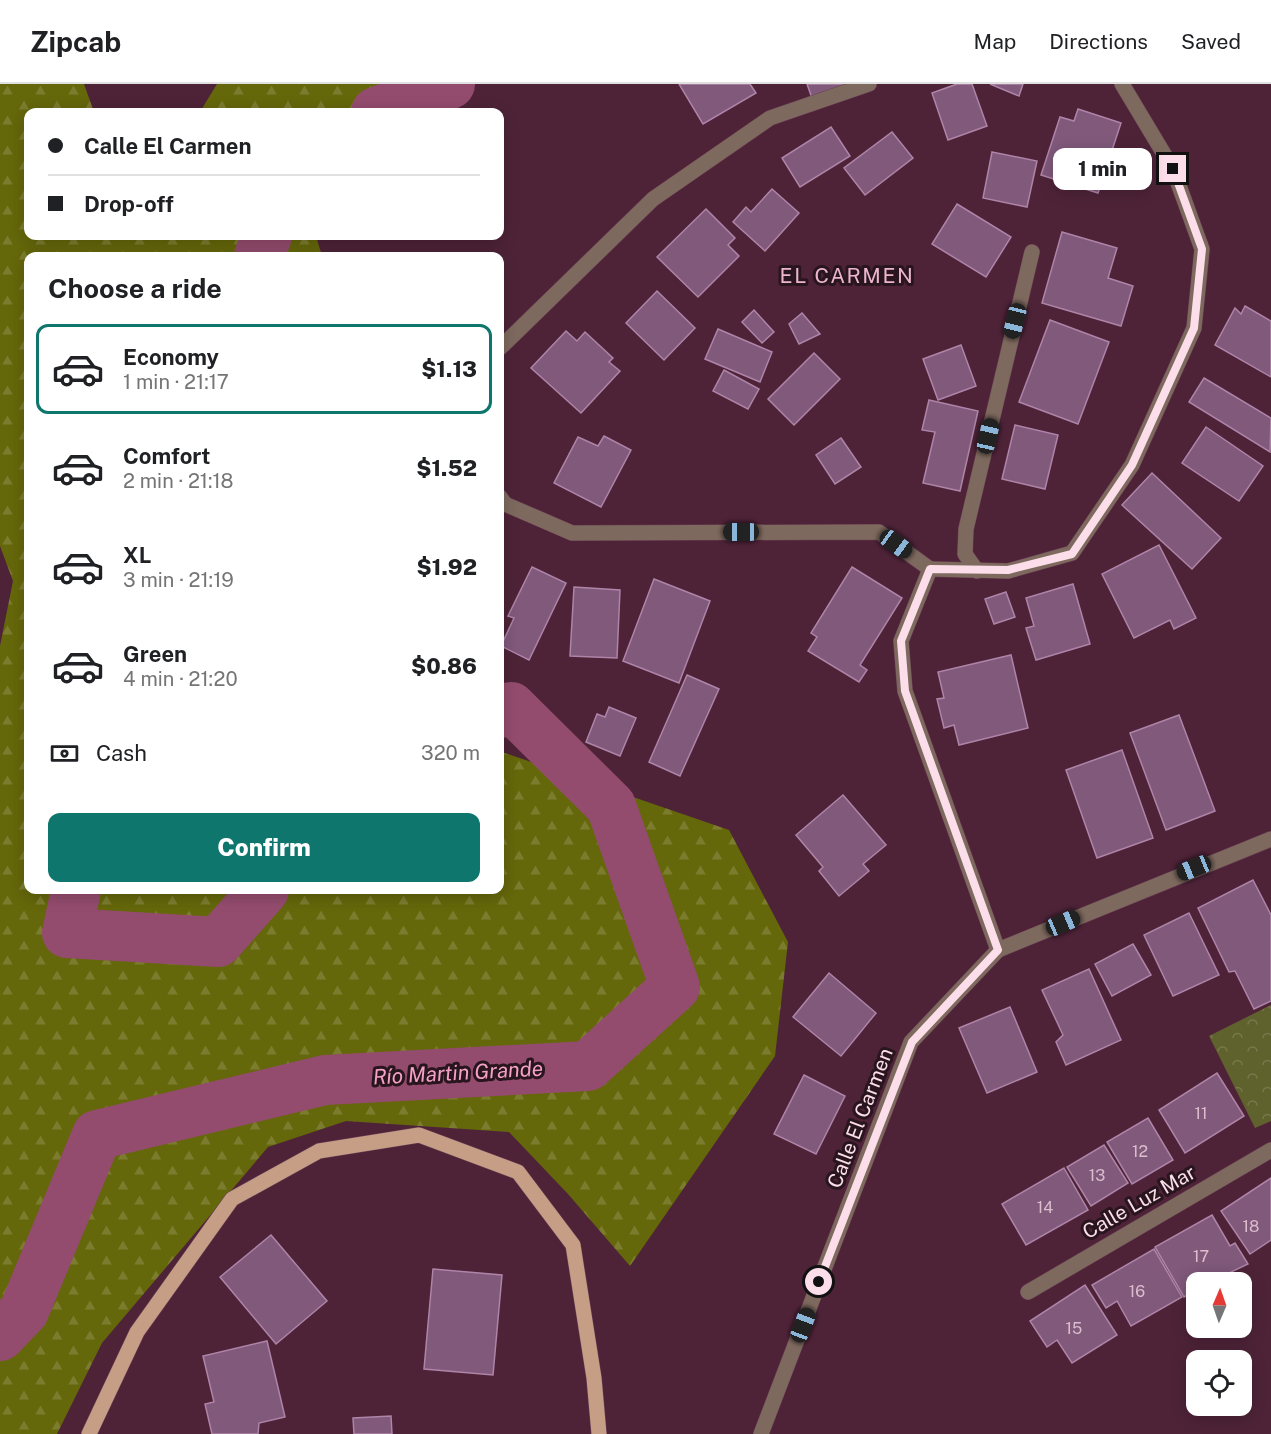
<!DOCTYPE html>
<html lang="en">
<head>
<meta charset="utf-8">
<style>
  :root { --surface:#fff; --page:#f6f6f6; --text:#202124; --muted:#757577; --line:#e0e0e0; --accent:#0f766e }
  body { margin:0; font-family:"Public Sans",sans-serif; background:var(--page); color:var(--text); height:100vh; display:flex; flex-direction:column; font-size:22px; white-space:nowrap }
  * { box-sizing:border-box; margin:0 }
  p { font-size:20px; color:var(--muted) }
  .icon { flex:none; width:33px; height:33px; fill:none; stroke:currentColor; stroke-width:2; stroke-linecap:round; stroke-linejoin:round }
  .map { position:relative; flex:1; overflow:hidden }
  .drawer { position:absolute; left:24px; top:168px; width:480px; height:642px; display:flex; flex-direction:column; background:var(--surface); border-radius:12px; box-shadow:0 3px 15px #0003 }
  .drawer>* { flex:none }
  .guide { position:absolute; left:24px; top:24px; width:480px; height:132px; border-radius:12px; box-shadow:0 3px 15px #0003; display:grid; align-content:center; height:132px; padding:0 24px; background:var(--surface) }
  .needle { width:39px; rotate:2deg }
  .tools { position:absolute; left:1186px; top:1188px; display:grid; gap:12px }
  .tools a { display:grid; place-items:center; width:66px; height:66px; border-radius:12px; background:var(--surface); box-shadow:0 3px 15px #0003; font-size:30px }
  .end { position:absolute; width:27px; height:27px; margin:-14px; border:8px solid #fbdeea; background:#111; box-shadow:0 0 0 3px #111 }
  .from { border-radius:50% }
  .bubble { position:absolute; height:42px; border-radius:12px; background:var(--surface); box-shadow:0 3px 15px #0003; font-size:20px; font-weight:800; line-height:42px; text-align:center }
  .car { position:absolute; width:18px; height:36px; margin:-18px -9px; border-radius:8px; box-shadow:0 0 4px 2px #0007; background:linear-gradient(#222 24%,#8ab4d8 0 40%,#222 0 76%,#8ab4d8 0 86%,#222 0) }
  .guide b { display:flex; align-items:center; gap:21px; height:57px; font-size:22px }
  .guide b+b { border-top:2px solid var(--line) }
  .guide i { width:15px; height:15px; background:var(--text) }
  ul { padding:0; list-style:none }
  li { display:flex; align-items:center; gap:18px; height:90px; margin:0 12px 9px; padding:0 12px; border:3px solid transparent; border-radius:12px }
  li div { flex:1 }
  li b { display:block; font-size:22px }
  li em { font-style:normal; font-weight:800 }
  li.selected { border-color:var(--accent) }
  li>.icon { width:54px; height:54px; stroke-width:1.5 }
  h2 { padding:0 24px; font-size:27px; line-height:72px }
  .pay { display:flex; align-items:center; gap:15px; height:66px; padding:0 24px; font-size:22px }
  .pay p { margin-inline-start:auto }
  .cta { display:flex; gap:12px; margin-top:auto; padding:12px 24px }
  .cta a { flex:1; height:69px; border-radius:12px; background:var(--accent); color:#fff; font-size:24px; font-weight:800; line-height:69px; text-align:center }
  header { display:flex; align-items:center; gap:36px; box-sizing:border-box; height:84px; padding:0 30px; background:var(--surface); border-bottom:2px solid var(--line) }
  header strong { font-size:28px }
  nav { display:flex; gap:33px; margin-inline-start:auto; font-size:21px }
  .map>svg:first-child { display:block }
  .forest { fill:url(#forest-firs) }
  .park { fill:url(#park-crowns) }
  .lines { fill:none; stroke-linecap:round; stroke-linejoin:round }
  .river { stroke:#944c6e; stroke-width:50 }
  .building { fill:#80597b; stroke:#ae84a8; stroke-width:1.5 }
  .street-casing { stroke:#6a4154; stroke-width:16 }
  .primary-casing { stroke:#6a4154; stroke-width:16 }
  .street { stroke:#7e695e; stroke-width:15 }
  .primary { stroke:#c69d85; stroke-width:15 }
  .route { stroke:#fbdeea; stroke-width:8 }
  .labels { text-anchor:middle; stroke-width:6; stroke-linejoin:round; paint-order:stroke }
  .number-label { font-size:16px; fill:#dcbdce }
  .street-label { font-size:20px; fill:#fbdeea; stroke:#28151e }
  .neighbourhood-label { font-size:21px; letter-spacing:1.5px; fill:#ecb5cd; stroke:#28151e }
  .water-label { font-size:21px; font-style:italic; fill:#f4a1c6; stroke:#28151e }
</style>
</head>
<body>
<header>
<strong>Zipcab</strong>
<nav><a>Map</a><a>Directions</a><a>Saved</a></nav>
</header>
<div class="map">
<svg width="1271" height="1350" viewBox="0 0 1271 1350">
  <defs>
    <pattern id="forest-firs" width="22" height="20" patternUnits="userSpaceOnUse" patternTransform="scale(1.5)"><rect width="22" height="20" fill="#65670b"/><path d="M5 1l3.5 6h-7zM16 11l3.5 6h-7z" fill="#7c7c2f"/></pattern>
    <pattern id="park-crowns" width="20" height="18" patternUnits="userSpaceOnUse" patternTransform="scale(1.5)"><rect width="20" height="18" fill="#60622d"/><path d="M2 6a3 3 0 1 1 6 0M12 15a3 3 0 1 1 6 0" fill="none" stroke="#78784c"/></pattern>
  </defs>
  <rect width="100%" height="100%" fill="#4e2338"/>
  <g class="forest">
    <path d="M0,0H84L94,28H28V152H316L322,172H28V806H500V670L505,669L729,746L788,858L775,972L630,1182L568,1110L509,1048L346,1037L268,1063L102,1259L57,1350H0V562L13,497L0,462Z"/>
    <path d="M217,0H446L372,28H200Z"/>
  </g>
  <path class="park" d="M1271,921V1037L1255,1044L1209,952Z"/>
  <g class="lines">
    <g class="river">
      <path d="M376,28L450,0"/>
      <path d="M259,172L267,152"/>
      <path d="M76,806L67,849L218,858L264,806"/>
      <path d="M0,1252L24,1227L97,1051L325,996L588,982L675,903L611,722L511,623L500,629"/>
    </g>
  </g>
  <g class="building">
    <path d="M679,0H750L756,9L703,40Z"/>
    <path d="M807,0H862L813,17Z"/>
    <path d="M957,0H972L987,42L948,56L932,9Z"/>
    <path d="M990,0H1023L1019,12Z"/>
    <path d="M1078,25L1121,39L1098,109L1041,91L1060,33L1074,37Z"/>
    <path d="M831,43L850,72L800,103L782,74Z"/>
    <path d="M892,48L913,74L865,111L844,84Z"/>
    <path d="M992,68L1037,77L1027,123L983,114Z"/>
    <path d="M772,105L799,129L765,167L733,138L746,123L751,128Z"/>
    <path d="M957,120L1011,153L986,193L932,160Z"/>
    <path d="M706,125L735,154L728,161L739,172L698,213L657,173Z"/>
    <path d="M1062,148L1117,164L1108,194L1133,202L1121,242L1042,219Z"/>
    <path d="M657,207L695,244L664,276L626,239Z"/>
    <path d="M1245,222L1271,237V293L1215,261L1235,224L1241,230Z"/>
    <path d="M754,226L774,248L762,259L742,238Z"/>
    <path d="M802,229L820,250L799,260L789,240Z"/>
    <path d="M1050,236L1109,258L1078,340L1019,318Z"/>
    <path d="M718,245L772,268L760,298L705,275Z"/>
    <path d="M566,247L577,257L585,248L613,274L609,278L620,287L581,329L531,284Z"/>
    <path d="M961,261L976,302L938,316L923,275Z"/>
    <path d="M814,269L840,295L794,341L768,315Z"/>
    <path d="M724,286L759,305L748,325L713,307Z"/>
    <path d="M1204,294L1271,334L1270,368L1189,318Z"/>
    <path d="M929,316L978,327L960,407L923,399L935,348L922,346Z"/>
    <path d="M1015,341L1058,351L1045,405L1002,395Z"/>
    <path d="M1206,343L1263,382L1239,417L1182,379Z"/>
    <path d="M604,352L631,366L601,423L554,399L578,353L598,362Z"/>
    <path d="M841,354L861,383L835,400L816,371Z"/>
    <path d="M1152,389L1221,454L1192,485L1122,421Z"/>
    <path d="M1159,461L1196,534L1174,545L1170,536L1134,554L1102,490Z"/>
    <path d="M532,483L566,499L529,576L501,562L514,534L508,532Z"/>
    <path d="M852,483L902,514L860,581L867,586L859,598L808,567L817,553L811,549Z"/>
    <path d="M654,495L710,517L679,599L623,577Z"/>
    <path d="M1073,500L1090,560L1036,576L1026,544L1034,542L1026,514Z"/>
    <path d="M574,503L620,506L617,574L570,572Z"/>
    <path d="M1006,508L1015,533L994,540L985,515Z"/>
    <path d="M1011,571L1028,644L959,661L954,641L944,644L937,615L944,614L938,588Z"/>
    <path d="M687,591L719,605L680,692L649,678Z"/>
    <path d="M609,623L636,634L620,672L586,658L597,630L605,633Z"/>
    <path d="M1179,631L1215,727L1166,746L1130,649Z"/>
    <path d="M1122,666L1153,754L1097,774L1066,686Z"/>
    <path d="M843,711L886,761L863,780L869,787L839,812L819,787L823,783L796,751Z"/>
    <path d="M1253,796L1271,831V917L1254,925L1235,887L1229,888L1198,824Z"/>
    <path d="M1189,829L1219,891L1173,912L1144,851Z"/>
    <path d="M1133,860L1151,891L1112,912L1095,880Z"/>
    <path d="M1089,885L1121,956L1066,981L1056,958L1063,951L1042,906Z"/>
    <path d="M829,889L876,929L841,972L793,933Z"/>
    <path d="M1010,923L1037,988L987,1009L959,944Z"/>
    <path d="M1217,989L1244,1032L1185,1069L1159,1026Z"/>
    <path d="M804,991L845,1012L816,1070L774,1050Z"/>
    <path d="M1148,1034L1173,1076L1132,1100L1107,1058Z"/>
    <path d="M1104,1061L1128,1099L1091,1122L1067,1083Z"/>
    <path d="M1064,1084L1088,1126L1026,1161L1002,1120Z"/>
    <path d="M1271,1094V1156L1250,1170L1221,1127Z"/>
    <path d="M1212,1131L1230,1162L1235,1159L1248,1180L1210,1198H1197V1206L1184,1213L1155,1163Z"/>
    <path d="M271,1151L327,1217L276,1260L220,1193Z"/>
    <path d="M1154,1165L1182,1213L1131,1242L1117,1217L1106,1224L1092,1201Z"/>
    <path d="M433,1185L502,1191L493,1291L424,1285Z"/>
    <path d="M1085,1201L1117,1251L1072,1279L1057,1256L1047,1263L1030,1237Z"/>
    <path d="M267,1257L285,1333L259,1339L258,1350H212L205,1320L214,1318L203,1272Z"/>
    <path d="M391,1332L392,1350H354L353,1334Z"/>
  </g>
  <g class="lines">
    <defs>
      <g id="street">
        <path d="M500,264L653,115L770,34L869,0"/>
        <path d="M500,413L505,420L572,449L879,448L930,485L901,557L905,607L998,866"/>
        <path d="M930,485L1008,487L1072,469L1132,381L1194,244L1202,165L1173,85L1122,0"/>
        <path d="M977,487L965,470L966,445L1032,168"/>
        <path d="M1028,1208L1271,1066"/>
        <path d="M761,1350L911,958L998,866L1271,755"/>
      </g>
      <path id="primary" d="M89,1350L137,1248L232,1115L319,1067L419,1051L518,1088L573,1161L594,1294L599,1350"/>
    </defs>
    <use href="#street" class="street-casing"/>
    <use href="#primary" class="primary-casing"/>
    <use href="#street" class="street"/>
    <use href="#primary" class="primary"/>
  </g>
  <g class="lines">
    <path class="route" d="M819,1198L912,958L998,866L905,607L901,557L930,485L1008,486L1072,470L1132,381L1194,244L1202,165L1173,85"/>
  </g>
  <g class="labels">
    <g class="number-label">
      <text x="1201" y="1035">11</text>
      <text x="1140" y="1073">12</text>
      <text x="1097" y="1097">13</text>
      <text x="1045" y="1129">14</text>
      <text x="1251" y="1148">18</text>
      <text x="1201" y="1178">17</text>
      <text x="1137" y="1213">16</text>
      <text x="1074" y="1250">15</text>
    </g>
    <g class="street-label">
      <text transform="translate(860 1034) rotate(-69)" y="7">Calle El Carmen</text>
      <text transform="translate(1139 1118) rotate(-30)" y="7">Calle Luz Mar</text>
    </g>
    <g class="neighbourhood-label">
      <text x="847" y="199">EL CARMEN</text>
    </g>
    <g class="water-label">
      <text transform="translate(458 989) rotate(-3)" y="7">Río Martin Grande</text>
    </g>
  </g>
</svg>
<div class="tools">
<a><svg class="needle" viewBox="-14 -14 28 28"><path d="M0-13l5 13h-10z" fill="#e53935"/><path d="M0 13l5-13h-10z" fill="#757577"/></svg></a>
<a><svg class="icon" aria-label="locate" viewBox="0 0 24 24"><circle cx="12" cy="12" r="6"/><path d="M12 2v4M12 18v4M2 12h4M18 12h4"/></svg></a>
</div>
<i class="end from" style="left:819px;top:1198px"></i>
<i class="end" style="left:1173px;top:85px"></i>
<div class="bubble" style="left:1053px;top:64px;width:99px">1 min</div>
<i class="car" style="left:1015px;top:237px;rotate:194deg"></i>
<i class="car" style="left:988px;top:352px;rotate:13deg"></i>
<i class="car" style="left:741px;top:448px;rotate:270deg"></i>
<i class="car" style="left:896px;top:460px;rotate:126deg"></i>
<i class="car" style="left:1194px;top:784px;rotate:248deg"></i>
<i class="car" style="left:1063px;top:839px;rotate:67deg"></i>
<i class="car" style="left:803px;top:1241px;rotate:21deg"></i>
<div class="guide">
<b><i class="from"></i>Calle El Carmen</b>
<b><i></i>Drop-off</b>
</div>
<section class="drawer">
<h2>Choose a ride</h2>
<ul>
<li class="selected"><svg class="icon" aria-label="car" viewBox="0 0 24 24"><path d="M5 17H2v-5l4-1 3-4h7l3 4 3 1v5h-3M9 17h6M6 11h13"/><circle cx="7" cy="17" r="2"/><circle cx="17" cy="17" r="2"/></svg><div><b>Economy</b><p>1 min · 21:17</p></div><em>$1.13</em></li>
<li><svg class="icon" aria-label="car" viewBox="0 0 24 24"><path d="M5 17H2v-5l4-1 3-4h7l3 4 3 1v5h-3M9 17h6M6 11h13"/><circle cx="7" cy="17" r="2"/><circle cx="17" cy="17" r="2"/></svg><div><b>Comfort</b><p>2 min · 21:18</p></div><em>$1.52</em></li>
<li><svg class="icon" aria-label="car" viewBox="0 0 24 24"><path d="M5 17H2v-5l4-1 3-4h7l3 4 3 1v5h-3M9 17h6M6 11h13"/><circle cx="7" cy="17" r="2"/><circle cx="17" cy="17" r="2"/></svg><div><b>XL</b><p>3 min · 21:19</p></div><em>$1.92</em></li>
<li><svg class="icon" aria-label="car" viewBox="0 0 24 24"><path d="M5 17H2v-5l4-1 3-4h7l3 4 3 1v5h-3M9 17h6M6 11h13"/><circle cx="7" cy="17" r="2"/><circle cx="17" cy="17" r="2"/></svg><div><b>Green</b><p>4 min · 21:20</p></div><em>$0.86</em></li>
</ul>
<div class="pay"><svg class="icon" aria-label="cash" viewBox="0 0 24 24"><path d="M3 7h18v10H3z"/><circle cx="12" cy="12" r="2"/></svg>Cash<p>320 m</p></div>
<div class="cta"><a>Confirm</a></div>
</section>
</div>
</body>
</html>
